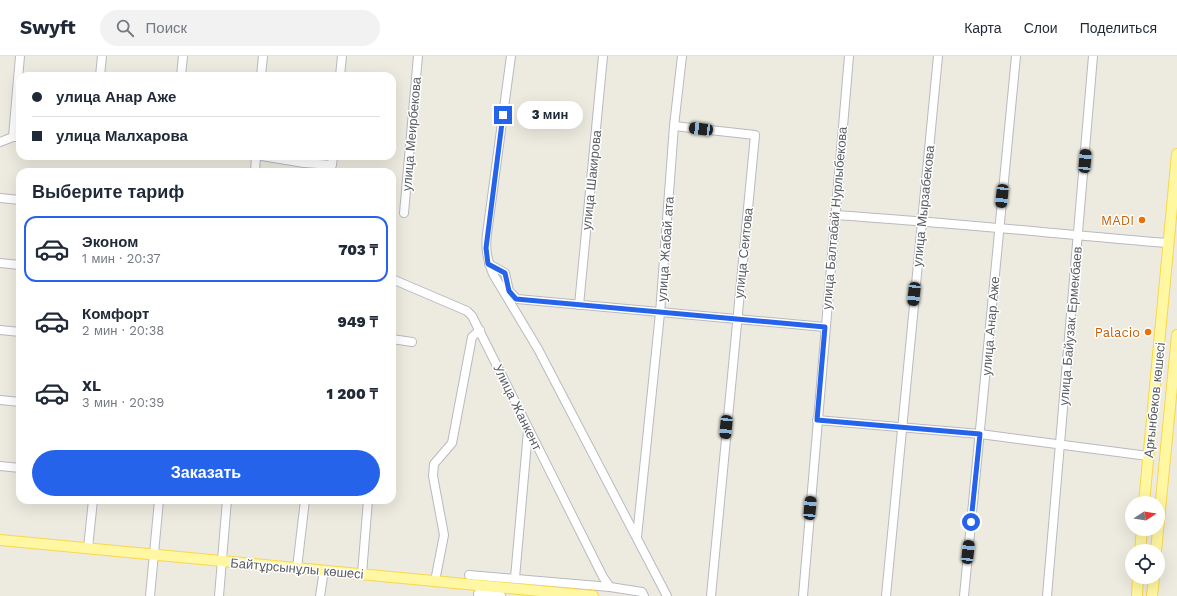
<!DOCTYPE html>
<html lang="ru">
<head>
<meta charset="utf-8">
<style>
  :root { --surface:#fff; --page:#f2f2f3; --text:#1f2937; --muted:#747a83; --line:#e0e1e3; --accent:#2563eb }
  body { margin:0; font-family:"Work Sans",sans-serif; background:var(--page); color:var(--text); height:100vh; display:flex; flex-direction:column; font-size:15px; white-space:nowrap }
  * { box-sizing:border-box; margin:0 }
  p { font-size:13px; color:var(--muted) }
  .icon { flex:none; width:22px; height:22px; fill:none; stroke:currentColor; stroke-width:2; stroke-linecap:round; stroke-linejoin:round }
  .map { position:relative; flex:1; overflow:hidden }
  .details { position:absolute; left:16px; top:112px; width:380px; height:336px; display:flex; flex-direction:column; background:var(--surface); border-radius:12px; box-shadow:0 4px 16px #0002 }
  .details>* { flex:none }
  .top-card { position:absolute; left:16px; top:16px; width:380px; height:88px; border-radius:12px; box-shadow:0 4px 16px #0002; display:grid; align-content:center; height:88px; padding:0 16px; background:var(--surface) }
  .needle { width:26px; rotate:78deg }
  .tools { position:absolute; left:1125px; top:440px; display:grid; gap:8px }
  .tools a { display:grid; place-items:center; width:40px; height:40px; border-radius:50%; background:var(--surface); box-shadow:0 4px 16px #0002; font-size:20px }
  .end { position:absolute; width:18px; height:18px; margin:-9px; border:5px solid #2563eb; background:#fff; box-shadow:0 0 0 2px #fff }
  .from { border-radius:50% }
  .bubble { position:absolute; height:28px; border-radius:14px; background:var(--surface); box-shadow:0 4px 16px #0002; font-size:13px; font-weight:800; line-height:28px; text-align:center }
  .car { position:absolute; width:12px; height:24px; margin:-12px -6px; border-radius:5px; box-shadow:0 0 3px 1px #0007; background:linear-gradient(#222 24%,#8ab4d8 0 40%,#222 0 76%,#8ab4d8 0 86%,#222 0) }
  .top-card b { display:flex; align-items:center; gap:14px; height:38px; font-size:15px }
  .top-card b+b { border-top:1px solid var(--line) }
  .top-card i { width:10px; height:10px; background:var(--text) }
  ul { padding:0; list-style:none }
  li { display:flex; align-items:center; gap:12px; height:66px; margin:0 8px 6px; padding:0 8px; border:2px solid transparent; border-radius:12px }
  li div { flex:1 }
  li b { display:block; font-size:15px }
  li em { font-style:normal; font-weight:800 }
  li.active { border-color:var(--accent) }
  li>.icon { width:36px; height:36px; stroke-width:1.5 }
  h2 { padding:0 16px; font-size:18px; line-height:48px }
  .cta { display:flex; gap:8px; margin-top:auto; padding:8px 16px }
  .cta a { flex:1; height:46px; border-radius:24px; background:var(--accent); color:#fff; font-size:16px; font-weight:800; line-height:46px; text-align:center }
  header { display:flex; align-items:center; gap:24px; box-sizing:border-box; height:56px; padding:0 20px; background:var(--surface); border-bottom:1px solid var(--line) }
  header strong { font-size:19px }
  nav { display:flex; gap:22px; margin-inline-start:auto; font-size:14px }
  .search { width:280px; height:36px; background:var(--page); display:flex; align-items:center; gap:10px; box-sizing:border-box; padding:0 14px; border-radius:22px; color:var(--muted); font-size:15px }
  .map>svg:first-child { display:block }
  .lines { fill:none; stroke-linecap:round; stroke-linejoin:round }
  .minor-casing { stroke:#b8bac0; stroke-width:10 }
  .major-casing { stroke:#fad64b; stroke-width:12 }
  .minor { stroke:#fff; stroke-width:8 }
  .major { stroke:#fff7a2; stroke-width:10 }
  .route { stroke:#2563eb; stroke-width:5 }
  .food-dot { fill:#e8710a; stroke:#fff; stroke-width:1.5 }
  .labels { text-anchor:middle; stroke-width:3; stroke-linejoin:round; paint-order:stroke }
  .street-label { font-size:13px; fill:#585c62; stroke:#fff }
  .food-label { font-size:13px; fill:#c56008; stroke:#fff; text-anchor:end }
</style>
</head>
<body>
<header>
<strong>Swyft</strong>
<div class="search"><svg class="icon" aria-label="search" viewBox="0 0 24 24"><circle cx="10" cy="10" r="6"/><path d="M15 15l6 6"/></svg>Поиск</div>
<nav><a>Карта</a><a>Слои</a><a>Поделиться</a></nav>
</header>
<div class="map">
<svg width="1177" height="540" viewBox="0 0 1177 540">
  <rect width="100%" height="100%" fill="#edebdf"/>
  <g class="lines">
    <defs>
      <g id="minor">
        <path d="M511,0L487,178C485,193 487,204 493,218L538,293L667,540"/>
        <path d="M100,20L102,0"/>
        <path d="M181,20L183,0"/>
        <path d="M261,20L263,0"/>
        <path d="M340,20L342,0"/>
        <path d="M674,70L755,79L711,540"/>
        <path d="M13,81L20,0"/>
        <path d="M0,86L13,81H20"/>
        <path d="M262,100L304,107L332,109L333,100"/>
        <path d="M255,116L256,100"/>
        <path d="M0,142L20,144"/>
        <path d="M404,157L418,0"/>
        <path d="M834,159C946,166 1057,178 1168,187"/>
        <path d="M0,207L20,209"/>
        <path d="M489,208L505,217L509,235L517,243L825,271"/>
        <path d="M392,223L467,255L472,260L603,521L610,531L469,519"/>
        <path d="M579,249L603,0"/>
        <path d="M0,274L20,276"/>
        <path d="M392,283L412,286"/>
        <path d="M0,344L20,346"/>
        <path d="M817,364L980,378L1148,400"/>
        <path d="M0,410L20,412"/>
        <path d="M637,481L660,257L674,70L682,0"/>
        <path d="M88,492L93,444"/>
        <path d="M297,512L305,444"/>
        <path d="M362,518L368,444"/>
        <path d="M515,522L528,375"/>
        <path d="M435,525L444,479L433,420L434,408L452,387L472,281L480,274"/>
        <path d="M610,531L642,536L644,540"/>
        <path d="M478,538L501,540"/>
        <path d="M150,540L159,444"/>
        <path d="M219,540L227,444"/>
        <path d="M320,540L324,514"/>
        <path d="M803,540L849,0"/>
        <path d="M886,540L938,0"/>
        <path d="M964,540L1016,0"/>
        <path d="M1047,540L1093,0"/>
      </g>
      <g id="major">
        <path d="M1144,447L1177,98"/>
        <path d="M0,484L593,540"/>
        <path d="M1140,495L1142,473"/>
        <path d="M1156,495L1177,279"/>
        <path d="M1137,540L1138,521"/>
        <path d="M1152,540L1154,521"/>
      </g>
    </defs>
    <use href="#minor" class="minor-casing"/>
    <use href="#major" class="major-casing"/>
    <use href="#minor" class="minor"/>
    <use href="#major" class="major"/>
  </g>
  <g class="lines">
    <path class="route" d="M503,59L486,192L488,208L505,217L509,235L516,243L825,271L817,364L980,378L971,466"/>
  </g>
  <g class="food-dot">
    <circle cx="1142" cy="164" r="4"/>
    <circle cx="1148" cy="276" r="4"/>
  </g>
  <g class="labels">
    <g class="street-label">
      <text transform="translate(411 78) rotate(-85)" y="5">улица Меирбекова</text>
      <text transform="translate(591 124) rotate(-84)" y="5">улица Шакирова</text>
      <text transform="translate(923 150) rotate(-84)" y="5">улица Мырзабекова</text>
      <text transform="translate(834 162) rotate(-85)" y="5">улица Балтабай Нурлыбекова</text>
      <text transform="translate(665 193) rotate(-86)" y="5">улица Жабай ата</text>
      <text transform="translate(743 197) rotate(-84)" y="5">улица Сеитова</text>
      <text transform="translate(990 270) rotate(-85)" y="5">улица Анар Аже</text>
      <text transform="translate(1070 270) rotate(-85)" y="5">улица Байузак Ермекбаев</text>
      <text transform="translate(1154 344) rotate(-84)" y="5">Арғынбеков көшесі</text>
      <text transform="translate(518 351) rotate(64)" y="5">Улица Жанкент</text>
      <text transform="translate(297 512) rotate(5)" y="5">Байтұрсынұлы көшесі</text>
    </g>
    <g class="food-label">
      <text x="1134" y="169">MADI</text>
      <text x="1140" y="281">Palacio</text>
    </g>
  </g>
</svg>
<div class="tools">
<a><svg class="needle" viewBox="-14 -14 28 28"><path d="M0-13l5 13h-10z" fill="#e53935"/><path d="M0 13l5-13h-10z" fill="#747a83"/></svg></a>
<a><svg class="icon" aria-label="locate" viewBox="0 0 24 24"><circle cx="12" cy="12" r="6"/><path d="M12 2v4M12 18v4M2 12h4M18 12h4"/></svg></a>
</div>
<i class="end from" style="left:971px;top:466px"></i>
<i class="end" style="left:503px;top:59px"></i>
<div class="bubble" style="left:517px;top:45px;width:66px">3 мин</div>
<i class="car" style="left:701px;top:73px;rotate:277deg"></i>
<i class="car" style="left:1085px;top:105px;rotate:5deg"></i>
<i class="car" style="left:1002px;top:140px;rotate:186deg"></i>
<i class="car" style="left:914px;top:238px;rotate:186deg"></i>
<i class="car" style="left:726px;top:371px;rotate:185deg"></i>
<i class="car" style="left:810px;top:452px;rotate:5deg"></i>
<i class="car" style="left:968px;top:496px;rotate:6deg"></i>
<div class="top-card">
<b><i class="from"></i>улица Анар Аже</b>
<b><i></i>улица Малхарова</b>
</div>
<section class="details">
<h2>Выберите тариф</h2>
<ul>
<li class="active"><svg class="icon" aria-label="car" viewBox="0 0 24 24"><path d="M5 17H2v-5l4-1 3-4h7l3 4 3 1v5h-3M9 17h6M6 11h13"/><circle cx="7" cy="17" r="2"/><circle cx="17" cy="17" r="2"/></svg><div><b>Эконом</b><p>1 мин · 20:37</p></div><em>703 ₸</em></li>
<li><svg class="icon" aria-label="car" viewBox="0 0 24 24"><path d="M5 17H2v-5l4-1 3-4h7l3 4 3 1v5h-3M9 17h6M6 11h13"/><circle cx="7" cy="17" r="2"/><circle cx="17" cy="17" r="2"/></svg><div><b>Комфорт</b><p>2 мин · 20:38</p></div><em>949 ₸</em></li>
<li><svg class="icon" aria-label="car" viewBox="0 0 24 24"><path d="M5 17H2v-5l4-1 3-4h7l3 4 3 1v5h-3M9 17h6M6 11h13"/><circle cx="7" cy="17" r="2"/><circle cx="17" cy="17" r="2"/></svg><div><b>XL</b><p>3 мин · 20:39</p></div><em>1 200 ₸</em></li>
</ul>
<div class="cta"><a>Заказать</a></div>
</section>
</div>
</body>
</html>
